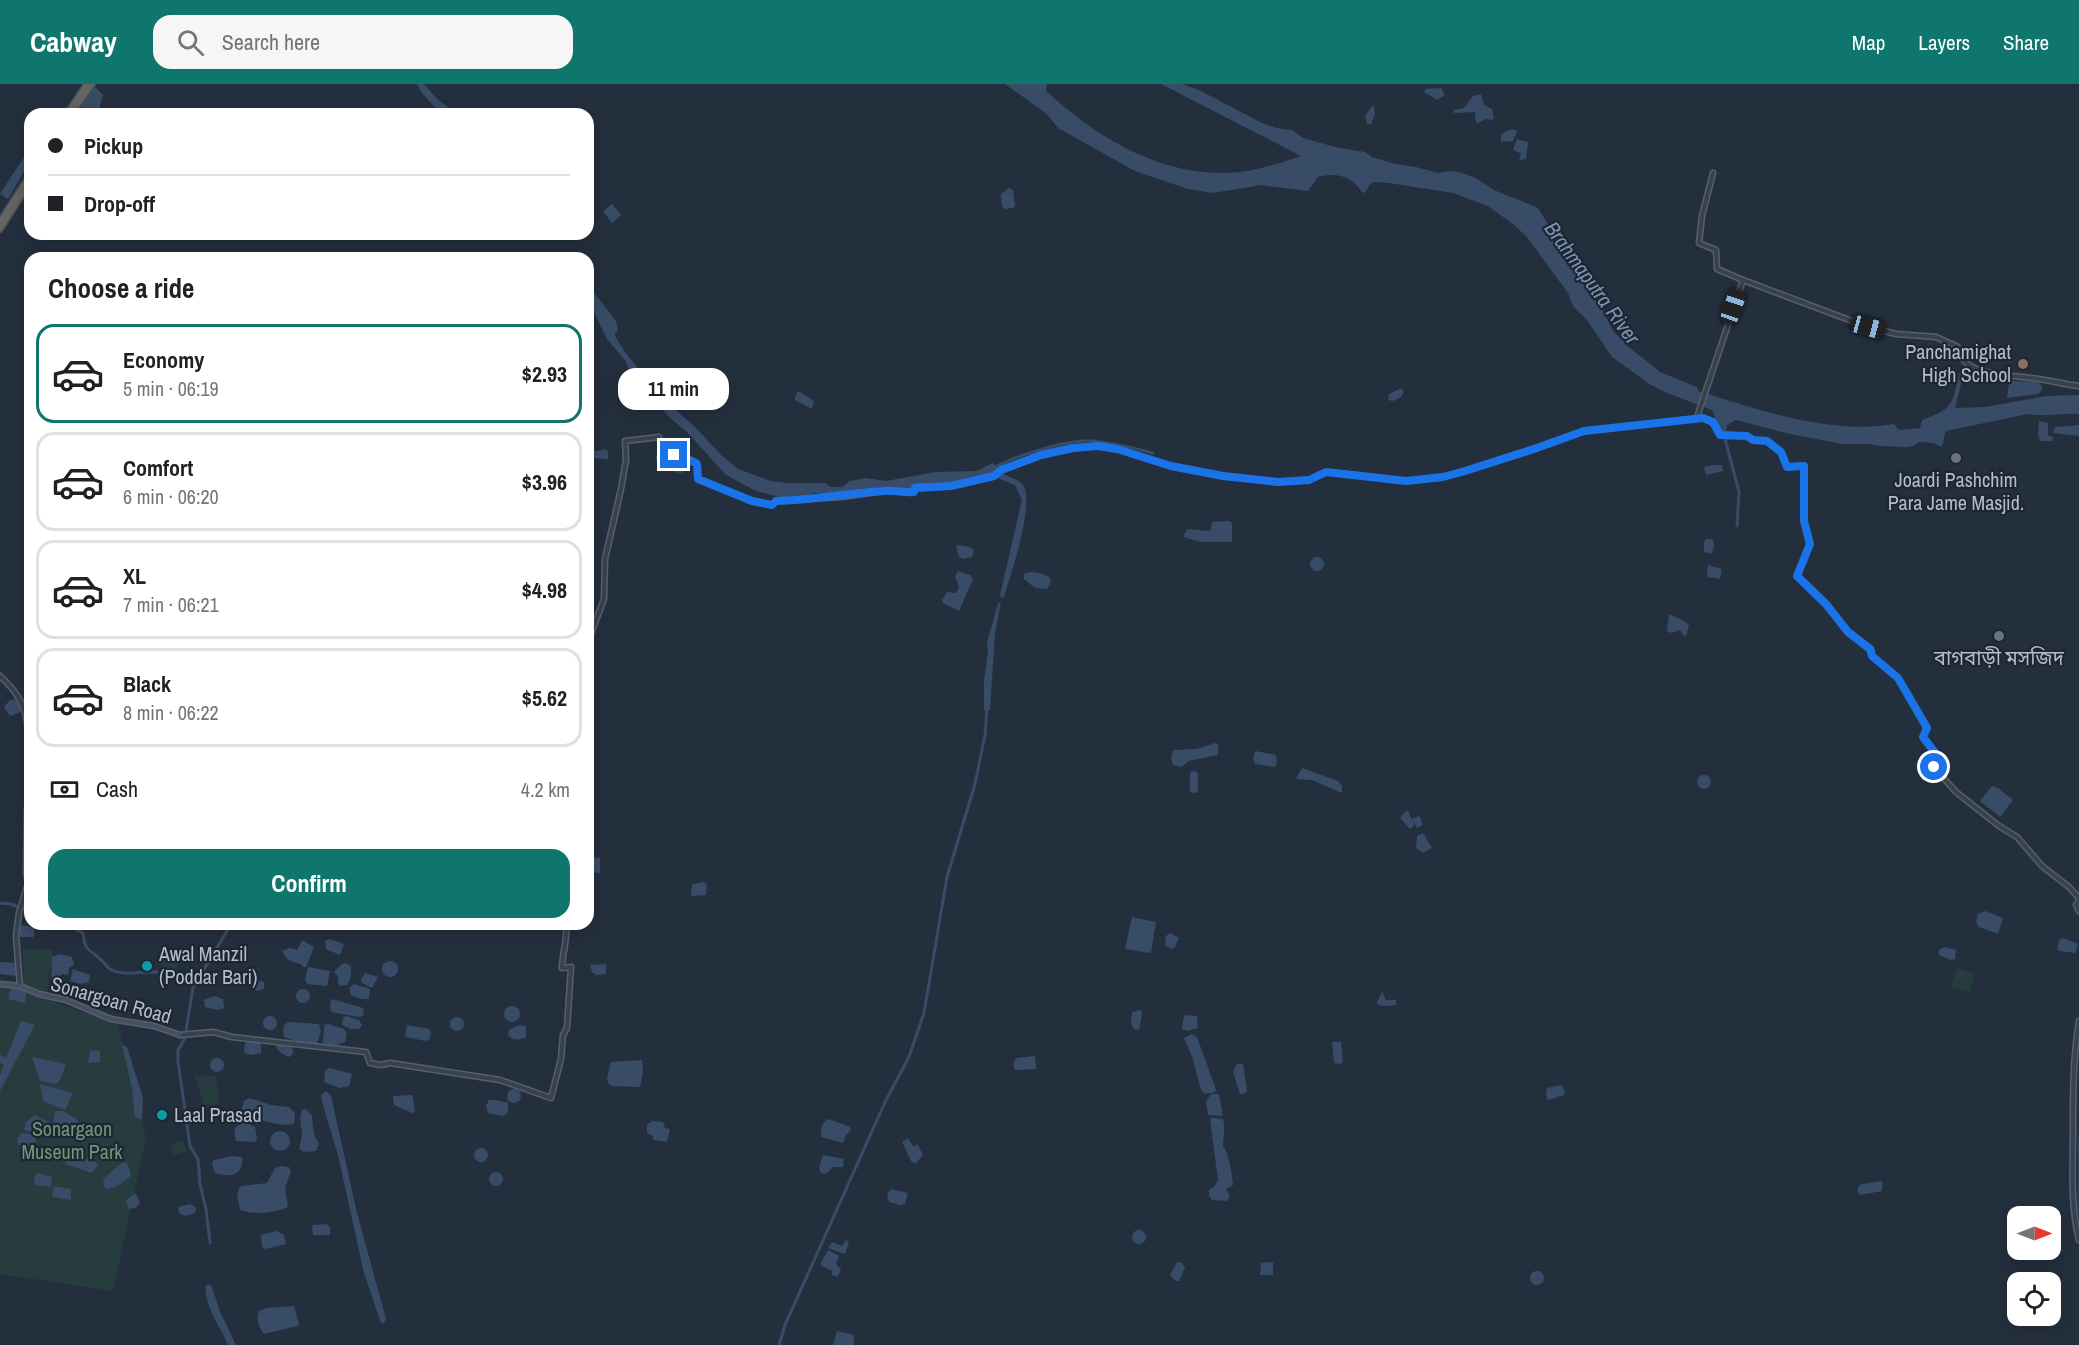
<!DOCTYPE html>
<html lang="en">
<head>
<meta charset="utf-8">
<style>
  :root { --surface:#fff; --page:#f6f6f6; --text:#202124; --muted:#757577; --line:#e0e0e0; --accent:#0f766e }
  body { margin:0; font-family:"Archivo Narrow","Noto Sans Bengali",sans-serif; background:var(--page); color:var(--text); height:100vh; display:flex; flex-direction:column; font-size:22px; white-space:nowrap }
  * { box-sizing:border-box; margin:0 }
  p { font-size:20px; color:var(--muted) }
  .icon { flex:none; width:33px; height:33px; fill:none; stroke:currentColor; stroke-width:2; stroke-linecap:round; stroke-linejoin:round }
  .map { position:relative; flex:1; overflow:hidden }
  .details { position:absolute; left:24px; top:168px; width:570px; height:678px; display:flex; flex-direction:column; background:var(--surface); border-radius:18px; box-shadow:0 3px 15px #0003 }
  .details>* { flex:none }
  .hud { position:absolute; left:24px; top:24px; width:570px; height:132px; border-radius:18px; box-shadow:0 3px 15px #0003; display:grid; align-content:center; height:132px; padding:0 24px; background:var(--surface) }
  .needle { width:39px; rotate:90deg }
  .controls { position:absolute; left:2007px; top:1122px; display:grid; gap:12px }
  .controls a { display:grid; place-items:center; width:54px; height:54px; border-radius:12px; background:var(--surface); box-shadow:0 3px 15px #0003; font-size:30px }
  .end { position:absolute; width:27px; height:27px; margin:-14px; border:8px solid #1a73e8; background:#fff; box-shadow:0 0 0 3px #fff }
  .from { border-radius:50% }
  .bubble { position:absolute; height:42px; border-radius:18px; background:var(--surface); box-shadow:0 3px 15px #0003; font-size:20px; font-weight:800; line-height:42px; text-align:center }
  .car { position:absolute; width:18px; height:36px; margin:-18px -9px; border-radius:8px; box-shadow:0 0 4px 2px #0007; background:linear-gradient(#222 24%,#8ab4d8 0 40%,#222 0 76%,#8ab4d8 0 86%,#222 0) }
  .hud b { display:flex; align-items:center; gap:21px; height:57px; font-size:22px }
  .hud b+b { border-top:2px solid var(--line) }
  .hud i { width:15px; height:15px; background:var(--text) }
  ul { padding:0; list-style:none }
  li { display:flex; align-items:center; gap:18px; height:99px; margin:0 12px 9px; padding:0 12px; border:3px solid var(--line); border-radius:18px }
  li div { flex:1 }
  li b { display:block; font-size:22px }
  li em { font-style:normal; font-weight:800 }
  li.selected { border-color:var(--accent) }
  li>.icon { width:54px; height:54px; stroke-width:1.5 }
  h2 { padding:0 24px; font-size:27px; line-height:72px }
  .pay { display:flex; align-items:center; gap:15px; height:66px; padding:0 24px; font-size:22px }
  .pay p { margin-inline-start:auto }
  .action { display:flex; gap:12px; margin-top:auto; padding:12px 24px }
  .action a { flex:1; height:69px; border-radius:18px; background:var(--accent); color:#fff; font-size:24px; font-weight:800; line-height:69px; text-align:center }
  header { display:flex; align-items:center; gap:36px; box-sizing:border-box; height:84px; padding:0 30px; background:var(--accent); color:#fff }
  header strong { font-size:28px }
  nav { display:flex; gap:33px; margin-inline-start:auto; font-size:21px }
  .search { width:420px; height:54px; background:var(--page); display:flex; align-items:center; gap:15px; box-sizing:border-box; padding:0 21px; border-radius:18px; color:var(--muted); font-size:22px }
  .map>svg:first-child { display:block }
  .green { fill:#263c3f }
  .water { fill:#394c67 }
  .lines { fill:none; stroke-linecap:round; stroke-linejoin:round }
  .stream { stroke:#394c67; stroke-width:1.5 }
  .canal { stroke:#394c67; stroke-width:3 }
  .tertiary-casing { stroke:#565f6c; stroke-width:7 }
  .secondary-casing { stroke:#565f6c; stroke-width:7 }
  .trunk-casing { stroke:#434c59; stroke-width:8 }
  .tertiary { stroke:#38414e; stroke-width:4 }
  .secondary { stroke:#465061; stroke-width:4 }
  .trunk { stroke:#656462; stroke-width:5 }
  .route { stroke:#1a73e8; stroke-width:8 }
  .education-dot { fill:#8d6e63; stroke:#1d2633; stroke-width:2 }
  .worship-dot { fill:#6b7280; stroke:#1d2633; stroke-width:2 }
  .culture-dot { fill:#0f9aa8; stroke:#1d2633; stroke-width:2 }
  .labels { text-anchor:middle; stroke-width:4.5; stroke-linejoin:round; paint-order:stroke }
  .poi-label { font-size:20px; fill:#b4bcc9; stroke:#1d2633 }
  .street-label { font-size:20px; fill:#b4bcc9; stroke:#1d2633 }
  .park-label { font-size:20px; fill:#6b9a76; stroke:#1d2633 }
  .water-label { font-size:21px; font-style:italic; fill:#7c92b1; stroke:#1d2633 }
</style>
</head>
<body>
<header>
<strong>Cabway</strong>
<div class="search"><svg class="icon" aria-label="search" viewBox="0 0 24 24"><circle cx="10" cy="10" r="6"/><path d="M15 15l6 6"/></svg>Search here</div>
<nav><a>Map</a><a>Layers</a><a>Share</a></nav>
</header>
<div class="map">
<svg width="2079" height="1261" viewBox="0 0 2079 1261">
  <rect width="100%" height="100%" fill="#242f3e"/>
  <g class="green">
    <path d="M23,865L53,866L47,909L24,900Z"/>
    <path d="M161,871L181,874L177,887L161,884Z"/>
    <path d="M1957,884L1975,890L1970,908L1951,903Z"/>
    <path d="M0,903L37,912L118,940L146,1054L113,1207L0,1190Z"/>
    <path d="M194,991L215,992L219,1010L217,1020L204,1021Z"/>
    <path d="M183,1056L187,1067L174,1071L171,1060Z"/>
  </g>
  <g class="water">
    <path d="M417,0H424L438,16L459,30H441L422,9Z"/>
    <path d="M1005,0H1047L1046,7C1095,52 1156,90 1225,89C1250,89 1278,80 1301,72L1161,0H1182L1199,6L1262,39L1276,44L1292,46L1303,54L1339,64L1365,68L1372,73L1395,80L1416,83L1438,89L1449,87L1459,88L1476,94L1494,106L1538,124L1565,169L1599,210L1603,227L1613,247L1630,264L1660,288L1697,303L1698,307C1760,326 1829,351 1894,340L1899,346L1920,344L1922,336C1956,324 1951,320 1960,288L1970,286V289L1963,292L1955,324L1985,323L2046,312L2079,311V330C2062,329 2045,333 2028,330L1946,347C1943,352 1945,358 1941,363L1934,359L1918,358L1913,362L1907,363L1881,362L1868,360H1842L1790,350L1736,336L1727,341L1726,349H1721L1712,326L1667,309L1651,301L1612,273L1587,236L1573,222L1568,209L1527,153L1513,140L1488,122L1453,109L1389,99L1375,98L1370,100L1365,109L1362,108C1352,92 1336,88 1318,93L1308,107L1261,101L1213,109L1188,105L1135,87L1058,44L1047,30Z"/>
    <path d="M93,1L103,11L98,29L79,23Z"/>
    <path d="M1441,4L1445,11L1437,16L1424,8L1426,5Z"/>
    <path d="M1481,10L1484,21L1492,25L1494,34L1492,36L1486,35L1478,39L1476,38L1475,28L1454,29V26L1464,24L1473,12Z"/>
    <path d="M1374,22L1375,30L1371,40H1367L1365,33L1371,23Z"/>
    <path d="M1512,45L1517,47L1513,57L1501,58V50Z"/>
    <path d="M1517,55L1528,58L1526,75L1519,76L1521,69L1513,66Z"/>
    <path d="M24,73L29,79L8,115L0,110Z"/>
    <path d="M1009,104L1013,106L1015,122L1013,124L1005,125L1002,122L1001,110Z"/>
    <path d="M612,120L621,131L612,139L603,127Z"/>
    <path d="M588,201L616,237L618,247L614,250L624,267L663,315L694,342L721,371L738,385L771,397L787,399H826L830,403H842L850,397L866,394L886,397L936,388L976,387L993,379C996,382 999,387 1003,389C1009,394 1019,395 1023,401C1035,418 1011,492 1004,512L1002,514L1000,511L1022,416L1015,401L988,390L943,400L920,401L910,405L874,404L845,409H813L808,413L791,414L779,413L756,407L726,391L687,348L669,333L628,284L625,276L607,255L588,216Z"/>
    <path d="M2012,297L2038,298L2041,301L2042,306L2038,310L2007,314L2009,299Z"/>
    <path d="M1401,304L1404,308L1401,313L1393,317L1388,316L1389,310Z"/>
    <path d="M798,307L814,317L812,325L795,316V313Z"/>
    <path d="M2039,337L2048,339V351L2053,353V357H2040L2038,351Z"/>
    <path d="M2079,341V352L2053,349L2055,343Z"/>
    <path d="M606,365L608,368V375L591,374V368Z"/>
    <circle cx="664" cy="374" r="8"/>
    <path d="M675,376L688,377L682,389L674,388L673,383Z"/>
    <path d="M1714,381H1722L1723,387L1706,391L1704,383Z"/>
    <path d="M1229,437L1232,439V458H1201L1183,453L1187,445L1209,447L1211,445L1212,438Z"/>
    <path d="M1706,455H1713L1714,462L1712,470L1704,468V459Z"/>
    <path d="M956,461L970,463L974,466L972,473L963,475L959,473Z"/>
    <circle cx="1317" cy="480" r="7"/>
    <path d="M1708,481L1722,485L1720,495L1707,493Z"/>
    <path d="M958,487L970,491L973,495L959,527L943,519L942,516L947,508L956,509C962,502 957,500 955,492Z"/>
    <path d="M1030,488L1039,489L1049,493L1051,498L1047,505L1035,504L1024,495V490Z"/>
    <path d="M1001,517L995,550L990,626H984V597L988,567L987,558L998,520Z"/>
    <path d="M1669,530L1683,536L1689,541L1686,552L1683,551L1680,546L1671,549L1667,547Z"/>
    <path d="M15,615L17,616L23,627L10,632L4,623L9,617Z"/>
    <path d="M1215,659L1218,660V671L1188,677L1182,683L1173,681L1171,674L1173,666L1197,665Z"/>
    <path d="M1255,667L1276,671L1277,678L1275,683L1255,680L1253,674Z"/>
    <path d="M1302,684L1338,697L1342,702V709L1312,696L1296,695Z"/>
    <path d="M1193,687L1197,688L1198,691V707L1196,709L1190,708V689Z"/>
    <circle cx="1704" cy="698" r="7"/>
    <path d="M1992,702L1998,704L2013,716L2000,733L1980,717Z"/>
    <path d="M1406,727H1408L1412,736L1413,734L1419,732L1421,735L1422,741L1417,744L1413,737L1414,742L1410,745L1400,734Z"/>
    <path d="M1423,749L1432,764L1423,769L1416,764L1417,752Z"/>
    <path d="M588,773L600,774V789L591,788L588,782Z"/>
    <path d="M704,798L707,801L706,811L691,812L692,800Z"/>
    <path d="M1985,827L2003,834L1998,850L1979,843L1976,838L1978,830Z"/>
    <path d="M1132,833L1156,838L1151,869L1125,865Z"/>
    <path d="M19,840L34,844V853H20Z"/>
    <path d="M1170,849L1179,854L1175,863L1172,865L1165,861L1166,852Z"/>
    <path d="M2064,854L2078,860L2075,869L2059,867L2057,864L2060,855Z"/>
    <path d="M330,855L344,860L340,871L326,865L325,857Z"/>
    <path d="M302,856L314,863L306,883H304L300,880L288,876L282,867L290,864L297,866Z"/>
    <path d="M1944,863L1956,866L1955,875L1951,876L1939,871V866Z"/>
    <path d="M60,870L72,873L74,881L69,884L68,891L61,890L59,899L51,903L52,873Z"/>
    <circle cx="390" cy="885" r="8"/>
    <path d="M0,878L17,879V892L0,890Z"/>
    <path d="M345,879L351,882V893L347,901L340,902L338,899V892L334,888L342,880Z"/>
    <path d="M606,880V890L596,891L592,888L590,881Z"/>
    <path d="M308,883L330,887L327,902L307,900L305,896Z"/>
    <path d="M73,885L90,891L89,898L81,900L70,897Z"/>
    <path d="M365,889L378,893L372,904L362,899L361,896Z"/>
    <path d="M254,895L264,898V905L257,907L251,904L250,897Z"/>
    <path d="M354,900L370,905L369,915H361L351,911L349,904Z"/>
    <path d="M11,902L27,906L25,919L8,915Z"/>
    <circle cx="303" cy="912" r="7"/>
    <path d="M1382,908L1386,916H1396V921L1385,922L1378,921L1377,918Z"/>
    <path d="M214,912L223,915L224,924L217,926L205,923L204,916Z"/>
    <path d="M332,915L363,924L364,931L359,933L331,928L330,920Z"/>
    <circle cx="512" cy="930" r="8"/>
    <path d="M1141,926L1142,931L1139,946L1134,945L1131,940L1132,928Z"/>
    <path d="M1185,931L1197,932L1198,944L1187,947L1182,945L1183,936Z"/>
    <circle cx="270" cy="939" r="7"/>
    <path d="M346,932L359,936L362,941L359,945H351L342,941L343,934Z"/>
    <circle cx="457" cy="940" r="7"/>
    <path d="M21,937L35,941L0,1007V991L4,981L0,979V971L6,974Z"/>
    <path d="M289,938L319,940L321,947L317,960L313,962L284,953L283,945L285,940Z"/>
    <path d="M328,940L344,945L347,950L345,958L331,963L323,961L324,941Z"/>
    <path d="M407,941L429,945L431,948L430,955L425,957L406,953L405,950Z"/>
    <path d="M519,941L526,942V953C520,956 513,957 508,951L509,946Z"/>
    <path d="M1192,950L1197,953L1216,1006L1215,1008L1205,1010L1201,1006L1192,972L1184,954Z"/>
    <path d="M252,956H256L261,961V969L251,971L244,969L245,959Z"/>
    <path d="M278,958L292,960L293,970L289,973C283,970 277,968 276,961Z"/>
    <path d="M1332,958H1341L1343,977L1341,980L1334,979Z"/>
    <path d="M122,961L127,963L143,1014L142,1034L140,1035L135,1033L132,1004Z"/>
    <path d="M97,966L100,968V978L88,979L90,967Z"/>
    <path d="M1035,972L1036,985L1015,986L1013,981L1016,974Z"/>
    <path d="M32,973L66,980L60,996L56,1000L40,997Z"/>
    <circle cx="217" cy="981" r="7"/>
    <path d="M642,976L643,989L640,1003L612,1002L608,999L607,994L611,978Z"/>
    <path d="M1237,980H1243L1247,1007L1244,1010H1240L1233,988Z"/>
    <path d="M330,984L352,990L349,1002L340,1004L324,998L325,986Z"/>
    <path d="M40,1000L73,1009L65,1026L43,1017Z"/>
    <path d="M1562,1001L1565,1008L1564,1011L1548,1016L1546,1011L1547,1004Z"/>
    <circle cx="514" cy="1012" r="7"/>
    <path d="M326,1007L331,1012L357,1129L386,1235L384,1239H381L364,1189L338,1071L322,1018L321,1011Z"/>
    <path d="M1211,1010H1219L1223,1032L1208,1031L1206,1017Z"/>
    <path d="M411,1011L413,1013L415,1028L412,1029L394,1021L393,1012Z"/>
    <path d="M249,1014L271,1021L289,1023L295,1029L294,1040C275,1043 262,1034 245,1033L241,1029L244,1017Z"/>
    <path d="M489,1016H496L508,1019V1029L503,1032L488,1029L486,1022Z"/>
    <path d="M306,1025L312,1032L314,1051L319,1060L316,1067L304,1068L299,1065L302,1051L300,1033L302,1026Z"/>
    <path d="M55,1027H63L78,1036L76,1042L67,1040L64,1046L52,1044Z"/>
    <path d="M35,1031L50,1039L47,1051L27,1047L24,1045L26,1038Z"/>
    <path d="M1214,1034L1223,1035C1226,1046 1223,1052 1223,1062C1228,1067 1233,1093 1233,1101L1226,1105L1230,1113L1226,1117L1212,1116L1209,1112V1106L1215,1102L1218,1096L1210,1035Z"/>
    <path d="M829,1035L850,1043L851,1046L846,1051L843,1059L821,1053C821,1046 821,1038 829,1035Z"/>
    <path d="M652,1037L663,1038L665,1044L670,1045L667,1058L653,1056V1052L647,1049V1041Z"/>
    <path d="M244,1039L249,1040L255,1043L257,1055L255,1058L236,1057L234,1046L237,1042Z"/>
    <circle cx="280" cy="1057" r="10"/>
    <path d="M22,1049L37,1051L34,1064L18,1061L17,1055Z"/>
    <path d="M908,1054L913,1062L918,1061L923,1071L915,1080L911,1077L902,1058Z"/>
    <circle cx="481" cy="1071" r="7"/>
    <path d="M71,1068L99,1080L92,1089L65,1080Z"/>
    <path d="M823,1071L844,1075L843,1083H833L826,1090L821,1089L819,1084Z"/>
    <path d="M232,1072L242,1073C244,1091 230,1094 215,1089L212,1079L214,1076Z"/>
    <path d="M123,1078L128,1080L131,1092L116,1103L106,1105L103,1101L104,1094Z"/>
    <path d="M281,1082L289,1083L291,1087L285,1104L288,1123C274,1129 255,1131 240,1126L237,1111L239,1104L242,1102L267,1099L275,1084Z"/>
    <circle cx="496" cy="1095" r="7"/>
    <path d="M38,1089L52,1093L51,1103L35,1101L34,1092Z"/>
    <path d="M1882,1097V1107L1860,1111L1858,1108V1103L1862,1100Z"/>
    <path d="M54,1102L71,1105V1116L52,1113Z"/>
    <path d="M891,1105L908,1109L905,1120L900,1121L889,1118L887,1110Z"/>
    <path d="M135,1109L140,1118L136,1124L129,1125L126,1117Z"/>
    <path d="M190,1120L196,1124L195,1129L185,1132L179,1129L178,1123Z"/>
    <path d="M327,1140L330,1144V1151H313L312,1141Z"/>
    <circle cx="1139" cy="1153" r="7"/>
    <path d="M276,1147L284,1151L286,1160L266,1165L262,1163L261,1151Z"/>
    <path d="M2008,1151H2017L2018,1166L2029,1167L2023,1169L2014,1168L2007,1159Z"/>
    <path d="M846,1156L849,1158L845,1170L828,1164L832,1158L842,1162Z"/>
    <path d="M828,1166L839,1172L836,1180L841,1186L837,1193L832,1191V1187L820,1181Z"/>
    <path d="M1177,1178L1182,1179L1185,1184L1179,1197H1176L1170,1191Z"/>
    <path d="M1273,1178V1191H1260L1261,1179Z"/>
    <circle cx="1537" cy="1194" r="7"/>
    <path d="M206,1201H211L221,1230L236,1261H228C221,1243 203,1221 206,1201Z"/>
    <path d="M294,1222L299,1240L297,1242L264,1250C258,1242 256,1235 259,1227L267,1224Z"/>
    <path d="M837,1247L854,1251V1261H833Z"/>
  </g>
  <g class="lines">
    <path class="stream" d="M2079,1052V1129"/>
    <g class="canal">
      <path d="M1724,351L1739,408L1737,442"/>
      <path d="M993,385C1012,372 1070,355 1093,357C1113,359 1134,364 1153,369"/>
      <path d="M0,819L11,820L30,828"/>
      <path d="M64,840L83,849C85,867 88,864 100,875C104,878 106,882 110,885C124,893 142,887 157,888"/>
      <path d="M186,947L193,904L231,840"/>
      <path d="M185,954L178,966V977L190,1062L198,1075L200,1100L206,1125L210,1159"/>
      <path d="M779,1261L785,1241L886,1016L909,973L924,929L947,793L975,700L985,651L987,623"/>
    </g>
    <defs>
      <g id="tertiary">
        <path d="M1743,196L1868,243L1896,250L1936,253L1958,263C1962,294 2009,290 2032,294C2048,296 2063,300 2079,302"/>
        <path d="M1697,333L1743,196L1717,185L1716,166L1699,159L1702,132L1713,89"/>
        <path d="M588,558L604,515L605,475L621,405L626,376L625,357L659,353L662,363L672,366L677,374L691,376L697,380L698,395L752,417L772,421L776,417L841,413L884,407L914,408L915,403L951,402L994,392L1001,386L1042,371L1073,364L1098,362L1117,365L1171,382L1223,392L1278,398L1309,396L1327,388L1406,397L1444,393L1465,387L1534,365L1584,347L1703,334L1713,338L1720,351L1747,352L1753,356L1767,357L1781,368L1787,383L1804,382V437L1810,460L1797,492L1826,520L1848,548L1871,565L1872,572L1898,594L1927,643L1923,653L1936,670L1931,680L1956,708L1999,742L2017,753L2042,782L2069,803L2079,814"/>
        <path d="M0,592C15,606 24,618 27,638C28,648 27,658 30,668"/>
        <path d="M588,700V728"/>
        <path d="M2079,816L2076,821L2079,827"/>
        <path d="M20,902L16,852L19,829L28,799L26,789L27,724L30,720"/>
        <path d="M2079,937C2073,974 2073,1007 2073,1045C2073,1083 2070,1119 2079,1156"/>
        <path d="M180,951L213,948L232,953L366,968L370,979L381,981L390,979L500,996L551,1014L561,975L563,951L567,944L571,883L562,884C562,869 568,856 566,840"/>
      </g>
      <path id="secondary" d="M0,900L20,902L39,910L66,916L111,935L154,942L180,951"/>
      <g id="trunk">
        <path d="M67,30L87,0"/>
        <path d="M71,30L92,0"/>
        <path d="M0,138L30,91"/>
        <path d="M0,145L30,98"/>
      </g>
    </defs>
    <use href="#tertiary" class="tertiary-casing"/>
    <use href="#secondary" class="secondary-casing"/>
    <use href="#trunk" class="trunk-casing"/>
    <use href="#tertiary" class="tertiary"/>
    <use href="#secondary" class="secondary"/>
    <use href="#trunk" class="trunk"/>
  </g>
  <g class="lines">
    <path class="route" d="M674,371C680,377 690,374 697,380L698,395L752,417L772,421L776,417C813,416 849,409 885,407C895,406 905,409 914,408L915,404L951,402L994,392L1001,386L1041,371L1073,364L1098,362L1117,365L1171,382L1223,392L1278,398L1309,396L1326,388L1406,397L1443,393L1465,387L1534,365L1584,347L1703,334L1713,338L1720,351L1747,352L1753,356L1767,357L1781,368L1787,383L1804,382V437L1810,460L1797,492L1826,520L1848,548L1870,565L1872,572L1898,594L1927,644L1923,653L1936,670L1931,680L1934,683"/>
  </g>
  <circle class="education-dot" cx="2023" cy="280" r="6"/>
  <g class="worship-dot">
    <circle cx="1956" cy="374" r="6"/>
    <circle cx="1999" cy="552" r="6"/>
  </g>
  <g class="culture-dot">
    <circle cx="147" cy="882" r="6"/>
    <circle cx="162" cy="1031" r="6"/>
  </g>
  <g class="labels">
    <g class="poi-label">
      <text x="2011" y="275" text-anchor="end">Panchamighat<tspan x="2011" dy="23">High School</tspan></text>
      <text x="1956" y="403">Joardi Pashchim<tspan x="1956" dy="23">Para Jame Masjid.</tspan></text>
      <text x="1999" y="581">বাগবাড়ী মসজিদ</text>
      <text x="159" y="877" text-anchor="start">Awal Manzil<tspan x="159" dy="23">(Poddar Bari)</tspan></text>
      <text x="174" y="1038" text-anchor="start">Laal Prasad</text>
    </g>
    <g class="street-label">
      <text transform="translate(111 916) rotate(16)" y="7">Sonargoan Road</text>
    </g>
    <g class="park-label">
      <text x="72" y="1052">Sonargaon<tspan x="72" dy="23">Museum Park</tspan></text>
    </g>
    <g class="water-label">
      <text transform="translate(1592 199) rotate(54)" y="7">Brahmaputra River</text>
    </g>
  </g>
</svg>
<div class="controls">
<a><svg class="needle" viewBox="-14 -14 28 28"><path d="M0-13l5 13h-10z" fill="#e53935"/><path d="M0 13l5-13h-10z" fill="#757577"/></svg></a>
<a><svg class="icon" aria-label="locate" viewBox="0 0 24 24"><circle cx="12" cy="12" r="6"/><path d="M12 2v4M12 18v4M2 12h4M18 12h4"/></svg></a>
</div>
<i class="end from" style="left:1934px;top:683px"></i>
<i class="end" style="left:674px;top:371px"></i>
<div class="bubble" style="left:618px;top:284px;width:111px">11 min</div>
<i class="car" style="left:1733px;top:223px;rotate:19deg"></i>
<i class="car" style="left:1868px;top:243px;rotate:105deg"></i>
<div class="hud">
<b><i class="from"></i>Pickup</b>
<b><i></i>Drop-off</b>
</div>
<section class="details">
<h2>Choose a ride</h2>
<ul>
<li class="selected"><svg class="icon" aria-label="car" viewBox="0 0 24 24"><path d="M5 17H2v-5l4-1 3-4h7l3 4 3 1v5h-3M9 17h6M6 11h13"/><circle cx="7" cy="17" r="2"/><circle cx="17" cy="17" r="2"/></svg><div><b>Economy</b><p>5 min · 06:19</p></div><em>$2.93</em></li>
<li><svg class="icon" aria-label="car" viewBox="0 0 24 24"><path d="M5 17H2v-5l4-1 3-4h7l3 4 3 1v5h-3M9 17h6M6 11h13"/><circle cx="7" cy="17" r="2"/><circle cx="17" cy="17" r="2"/></svg><div><b>Comfort</b><p>6 min · 06:20</p></div><em>$3.96</em></li>
<li><svg class="icon" aria-label="car" viewBox="0 0 24 24"><path d="M5 17H2v-5l4-1 3-4h7l3 4 3 1v5h-3M9 17h6M6 11h13"/><circle cx="7" cy="17" r="2"/><circle cx="17" cy="17" r="2"/></svg><div><b>XL</b><p>7 min · 06:21</p></div><em>$4.98</em></li>
<li><svg class="icon" aria-label="car" viewBox="0 0 24 24"><path d="M5 17H2v-5l4-1 3-4h7l3 4 3 1v5h-3M9 17h6M6 11h13"/><circle cx="7" cy="17" r="2"/><circle cx="17" cy="17" r="2"/></svg><div><b>Black</b><p>8 min · 06:22</p></div><em>$5.62</em></li>
</ul>
<div class="pay"><svg class="icon" aria-label="cash" viewBox="0 0 24 24"><path d="M3 7h18v10H3z"/><circle cx="12" cy="12" r="2"/></svg>Cash<p>4.2 km</p></div>
<div class="action"><a>Confirm</a></div>
</section>
</div>
</body>
</html>
